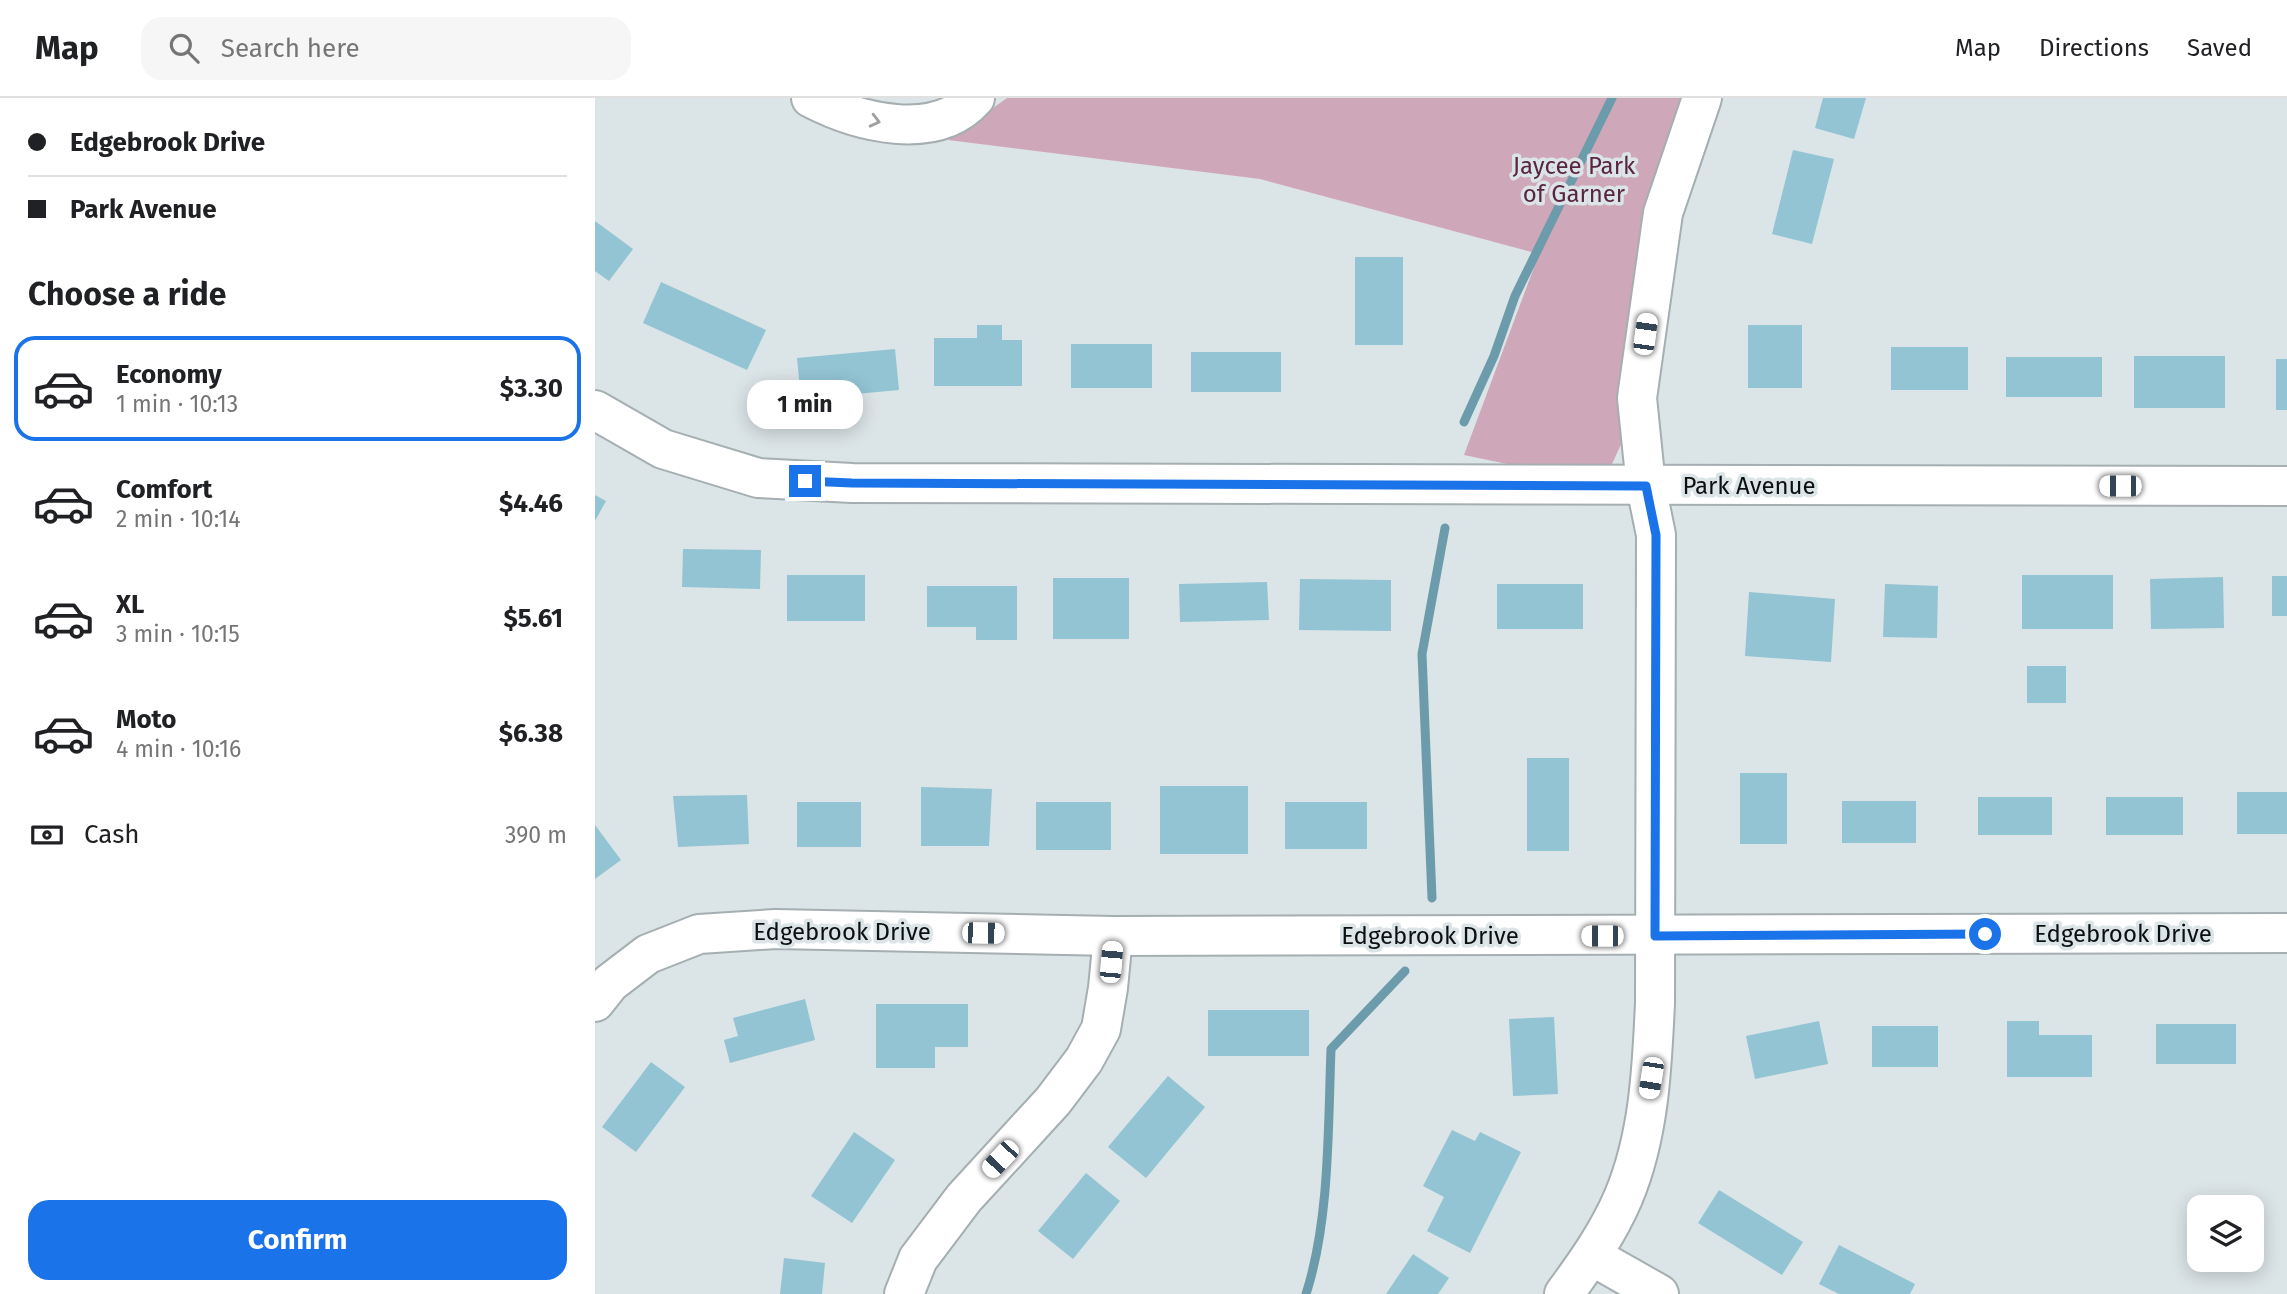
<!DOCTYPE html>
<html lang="en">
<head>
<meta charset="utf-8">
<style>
  :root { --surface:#fff; --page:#f6f6f6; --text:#202124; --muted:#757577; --line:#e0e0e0; --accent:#1a73e8 }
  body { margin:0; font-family:"Fira Sans",sans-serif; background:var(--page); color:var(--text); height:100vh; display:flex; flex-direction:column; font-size:26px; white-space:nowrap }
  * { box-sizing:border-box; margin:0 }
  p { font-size:23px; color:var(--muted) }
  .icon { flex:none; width:38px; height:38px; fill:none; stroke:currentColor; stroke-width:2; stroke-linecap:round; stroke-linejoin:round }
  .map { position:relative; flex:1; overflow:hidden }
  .side { display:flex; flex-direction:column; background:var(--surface); width:595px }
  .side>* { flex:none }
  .banner { display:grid; align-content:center; height:154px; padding:0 28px; background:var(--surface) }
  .buttons { position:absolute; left:1592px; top:1097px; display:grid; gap:14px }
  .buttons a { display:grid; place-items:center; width:77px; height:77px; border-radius:14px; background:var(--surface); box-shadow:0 4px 18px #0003; font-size:35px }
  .end { position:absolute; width:32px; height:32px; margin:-16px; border:9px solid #1a73e8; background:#fff; box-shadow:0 0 0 4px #fff }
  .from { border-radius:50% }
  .bubble { position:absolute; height:49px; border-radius:21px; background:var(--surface); box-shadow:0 4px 18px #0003; font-size:23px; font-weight:700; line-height:49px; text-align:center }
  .car { position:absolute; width:21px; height:42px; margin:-21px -10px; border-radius:9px; box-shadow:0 0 5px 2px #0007; background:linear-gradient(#fff 24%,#345 0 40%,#fff 0 76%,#345 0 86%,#fff 0) }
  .banner b { display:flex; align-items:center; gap:24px; height:66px; font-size:26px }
  .banner b+b { border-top:2px solid var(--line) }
  .banner i { width:18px; height:18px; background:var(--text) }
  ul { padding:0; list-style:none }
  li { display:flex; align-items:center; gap:21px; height:105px; margin:0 14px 10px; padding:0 14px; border:4px solid transparent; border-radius:21px }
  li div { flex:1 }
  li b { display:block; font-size:26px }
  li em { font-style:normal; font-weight:700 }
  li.on { border-color:var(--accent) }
  li>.icon { width:63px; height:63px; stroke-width:1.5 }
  h2 { padding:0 28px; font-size:32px; line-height:84px }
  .pay { display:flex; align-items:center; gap:18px; height:77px; padding:0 28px; font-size:26px }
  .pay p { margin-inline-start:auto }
  .cta { display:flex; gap:14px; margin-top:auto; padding:14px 28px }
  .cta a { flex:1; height:80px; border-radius:21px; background:var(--accent); color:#fff; font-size:28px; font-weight:700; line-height:80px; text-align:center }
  header { display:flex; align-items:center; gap:42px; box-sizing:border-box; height:98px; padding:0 35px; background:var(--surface); border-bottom:2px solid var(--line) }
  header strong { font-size:33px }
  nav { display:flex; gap:38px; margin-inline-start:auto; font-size:24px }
  .search { width:490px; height:63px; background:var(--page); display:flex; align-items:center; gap:18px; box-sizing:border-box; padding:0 24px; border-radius:21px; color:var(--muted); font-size:26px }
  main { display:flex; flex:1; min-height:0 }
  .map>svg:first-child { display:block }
  .green { fill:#cea7b8 }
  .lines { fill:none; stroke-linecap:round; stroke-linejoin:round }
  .stream { stroke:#6c9cab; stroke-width:9 }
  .building { fill:#92c4d3 }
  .minor-casing { stroke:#a5aeb1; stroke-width:42 }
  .minor { stroke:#fff; stroke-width:38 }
  .oneway { stroke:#9e9f9f }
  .route { stroke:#1a73e8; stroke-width:9 }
  .labels { text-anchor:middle; stroke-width:7; stroke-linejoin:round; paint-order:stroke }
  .park-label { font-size:24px; fill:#5a2541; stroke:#dbe4e7 }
  .street-label { font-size:24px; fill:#0c0f10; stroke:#dbe4e7 }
</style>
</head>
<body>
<header>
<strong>Map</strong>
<div class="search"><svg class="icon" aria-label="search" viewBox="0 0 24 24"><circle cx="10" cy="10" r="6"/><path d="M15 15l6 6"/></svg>Search here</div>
<nav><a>Map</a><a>Directions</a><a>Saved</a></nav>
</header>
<main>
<section class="side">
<div class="banner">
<b><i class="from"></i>Edgebrook Drive</b>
<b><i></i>Park Avenue</b>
</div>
<h2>Choose a ride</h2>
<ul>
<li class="on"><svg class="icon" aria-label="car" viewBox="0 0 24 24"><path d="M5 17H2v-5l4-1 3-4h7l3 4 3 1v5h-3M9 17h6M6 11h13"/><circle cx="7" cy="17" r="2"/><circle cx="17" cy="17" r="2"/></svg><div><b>Economy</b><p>1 min · 10:13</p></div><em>$3.30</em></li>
<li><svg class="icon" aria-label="car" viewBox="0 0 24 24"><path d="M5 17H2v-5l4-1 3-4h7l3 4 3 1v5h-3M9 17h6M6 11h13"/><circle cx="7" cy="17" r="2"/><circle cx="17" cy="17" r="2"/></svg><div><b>Comfort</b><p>2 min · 10:14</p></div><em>$4.46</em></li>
<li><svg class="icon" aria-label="car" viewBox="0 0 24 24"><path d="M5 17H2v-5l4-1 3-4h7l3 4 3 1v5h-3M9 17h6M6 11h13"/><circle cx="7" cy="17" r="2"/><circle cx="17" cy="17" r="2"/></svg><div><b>XL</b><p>3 min · 10:15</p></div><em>$5.61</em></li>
<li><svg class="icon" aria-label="car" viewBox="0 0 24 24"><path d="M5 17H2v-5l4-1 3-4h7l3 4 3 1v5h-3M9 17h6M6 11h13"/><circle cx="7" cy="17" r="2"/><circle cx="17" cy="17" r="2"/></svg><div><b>Moto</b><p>4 min · 10:16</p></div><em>$6.38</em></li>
</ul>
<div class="pay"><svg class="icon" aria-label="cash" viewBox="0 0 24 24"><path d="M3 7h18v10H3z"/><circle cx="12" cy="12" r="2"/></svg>Cash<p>390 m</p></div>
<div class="cta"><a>Confirm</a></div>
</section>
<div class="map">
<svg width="1692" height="1196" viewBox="0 0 1692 1196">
  <rect width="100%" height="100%" fill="#dbe4e7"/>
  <path class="green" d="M412,0H1095L1035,327L1016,368L917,367L869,357L944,156L665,81L353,42Z"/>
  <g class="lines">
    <g class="stream">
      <path d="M869,324L899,258L920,198L1017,0"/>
      <path d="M837,800L827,556L850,430"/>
      <path d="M711,1196C735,1122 733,1028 736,951L810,873"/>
    </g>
  </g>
  <g class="building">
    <path d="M1228,0H1271L1259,41L1220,30Z"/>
    <path d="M1198,52L1239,61L1217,146L1177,136Z"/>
    <path d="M0,123L38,151L14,183L0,173Z"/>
    <rect x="760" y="159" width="48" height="88"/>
    <path d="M66,184L171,232L152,272L48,225Z"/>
    <path d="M382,227H407V242H427V288H339V240H382Z"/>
    <rect x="1153" y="227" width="54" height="63"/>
    <rect x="476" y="246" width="81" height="44"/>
    <rect x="1296" y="249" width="77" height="43"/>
    <path d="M300,251L304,292L206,301L202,260Z"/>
    <rect x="596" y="254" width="90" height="40"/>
    <rect x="1539" y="258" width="91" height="52"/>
    <rect x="1411" y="259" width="96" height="40"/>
    <rect x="1681" y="261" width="11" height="51"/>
    <path d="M0,397L11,403L0,423Z"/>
    <path d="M88,451L166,452L165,491L87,489Z"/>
    <rect x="192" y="477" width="78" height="46"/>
    <rect x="1427" y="477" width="91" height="54"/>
    <rect x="1677" y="478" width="15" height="40"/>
    <path d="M1628,479L1629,530L1556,531L1555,481Z"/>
    <rect x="458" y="480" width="76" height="61"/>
    <path d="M705,481L796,482V533L704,532Z"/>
    <path d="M672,484L674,522L585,524L584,486Z"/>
    <rect x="902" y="486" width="86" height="45"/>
    <path d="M1290,486L1343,488L1342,540L1288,539Z"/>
    <path d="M332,488H422V542H381V529H332Z"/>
    <path d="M1154,494L1240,501L1236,564L1150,558Z"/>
    <rect x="1432" y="568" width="39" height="37"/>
    <rect x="932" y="660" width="42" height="93"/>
    <rect x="1145" y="675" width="47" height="71"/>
    <rect x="565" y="688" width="88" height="68"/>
    <path d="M326,689L397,691L394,748H326Z"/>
    <rect x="1642" y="694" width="50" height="42"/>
    <path d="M152,697L154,746L83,749L78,698Z"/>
    <rect x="1383" y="699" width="74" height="38"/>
    <rect x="1511" y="699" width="77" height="38"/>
    <rect x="1247" y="703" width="74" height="42"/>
    <rect x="202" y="704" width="64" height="45"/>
    <rect x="441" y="704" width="75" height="48"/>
    <rect x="690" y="704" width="82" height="47"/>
    <path d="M0,727L26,762L0,781Z"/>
    <path d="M210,901L220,942L135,965L129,942L143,938L138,920Z"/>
    <path d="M281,906H373V949H340V970H281Z"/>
    <rect x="613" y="912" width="101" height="46"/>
    <path d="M959,919L963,996L918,998L914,921Z"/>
    <path d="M1224,923L1233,966L1160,981L1151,938Z"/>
    <path d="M1412,923H1444V937H1497V979H1412Z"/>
    <rect x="1561" y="926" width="80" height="40"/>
    <rect x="1277" y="928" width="66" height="41"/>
    <path d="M56,964L90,989L41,1054L7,1029Z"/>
    <path d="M573,978L610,1009L551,1080L513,1049Z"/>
    <path d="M857,1032L880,1043L885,1034L926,1054L875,1155L832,1133L849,1099L828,1088Z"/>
    <path d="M259,1034L300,1062L257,1125L216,1098Z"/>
    <path d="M491,1075L525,1103L478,1161L443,1133Z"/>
    <path d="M1124,1092L1208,1144L1187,1177L1103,1125Z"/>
    <path d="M1600,1103H1644V1110H1605V1162H1644V1170H1600Z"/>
    <path d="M1244,1147L1320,1186L1315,1196H1244L1224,1186Z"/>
    <path d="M818,1156L854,1180L843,1196H791Z"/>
    <path d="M189,1160L230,1165L227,1196H185Z"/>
  </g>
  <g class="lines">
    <defs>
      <g id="minor">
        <path d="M216,0C262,24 340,45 380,0"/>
        <path d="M0,312L68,351L163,380L257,385L1692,388"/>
        <path d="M0,904L15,885L53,856L104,836L180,831L518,838L1692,835"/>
        <path d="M997,1158L1064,1196"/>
        <path d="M309,1196L323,1161L369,1100L458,1003L489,962L506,931L513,890L518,838"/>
        <path d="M969,1196C991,1166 1013,1135 1028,1100C1054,1039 1057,971 1060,905L1061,437L1051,388L1042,300L1068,115L1107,0"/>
      </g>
    </defs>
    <use href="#minor" class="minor-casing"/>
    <use href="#minor" class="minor"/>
  </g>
  <defs><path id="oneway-chevron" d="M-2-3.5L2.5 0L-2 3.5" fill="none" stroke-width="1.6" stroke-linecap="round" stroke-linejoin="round" transform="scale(1.75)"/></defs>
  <use class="oneway" href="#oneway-chevron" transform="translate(280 23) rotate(14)"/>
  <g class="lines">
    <path class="route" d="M210,383L257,385L1051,388L1061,437L1060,838L1390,836"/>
  </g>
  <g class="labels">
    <g class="park-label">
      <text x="979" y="76">Jaycee Park<tspan x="979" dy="28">of Garner</tspan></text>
    </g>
    <g class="street-label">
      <text x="1154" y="396">Park Avenue</text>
      <text x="247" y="842">Edgebrook Drive</text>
      <text x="1528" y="844">Edgebrook Drive</text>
      <text x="835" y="846">Edgebrook Drive</text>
    </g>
  </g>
</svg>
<div class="buttons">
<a><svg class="icon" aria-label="layers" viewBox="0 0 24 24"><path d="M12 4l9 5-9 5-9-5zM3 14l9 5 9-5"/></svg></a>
</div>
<i class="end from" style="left:1390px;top:836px"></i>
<i class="end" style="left:210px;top:383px"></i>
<div class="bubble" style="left:152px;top:282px;width:116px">1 min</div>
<i class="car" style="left:1050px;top:236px;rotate:8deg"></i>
<i class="car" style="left:1525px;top:388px;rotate:270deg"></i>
<i class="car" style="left:388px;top:835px;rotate:91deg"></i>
<i class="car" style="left:1007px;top:838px;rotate:270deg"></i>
<i class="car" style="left:516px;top:864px;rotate:5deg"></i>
<i class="car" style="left:1056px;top:980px;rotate:189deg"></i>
<i class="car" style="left:405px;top:1061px;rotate:223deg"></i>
</div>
</main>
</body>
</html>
